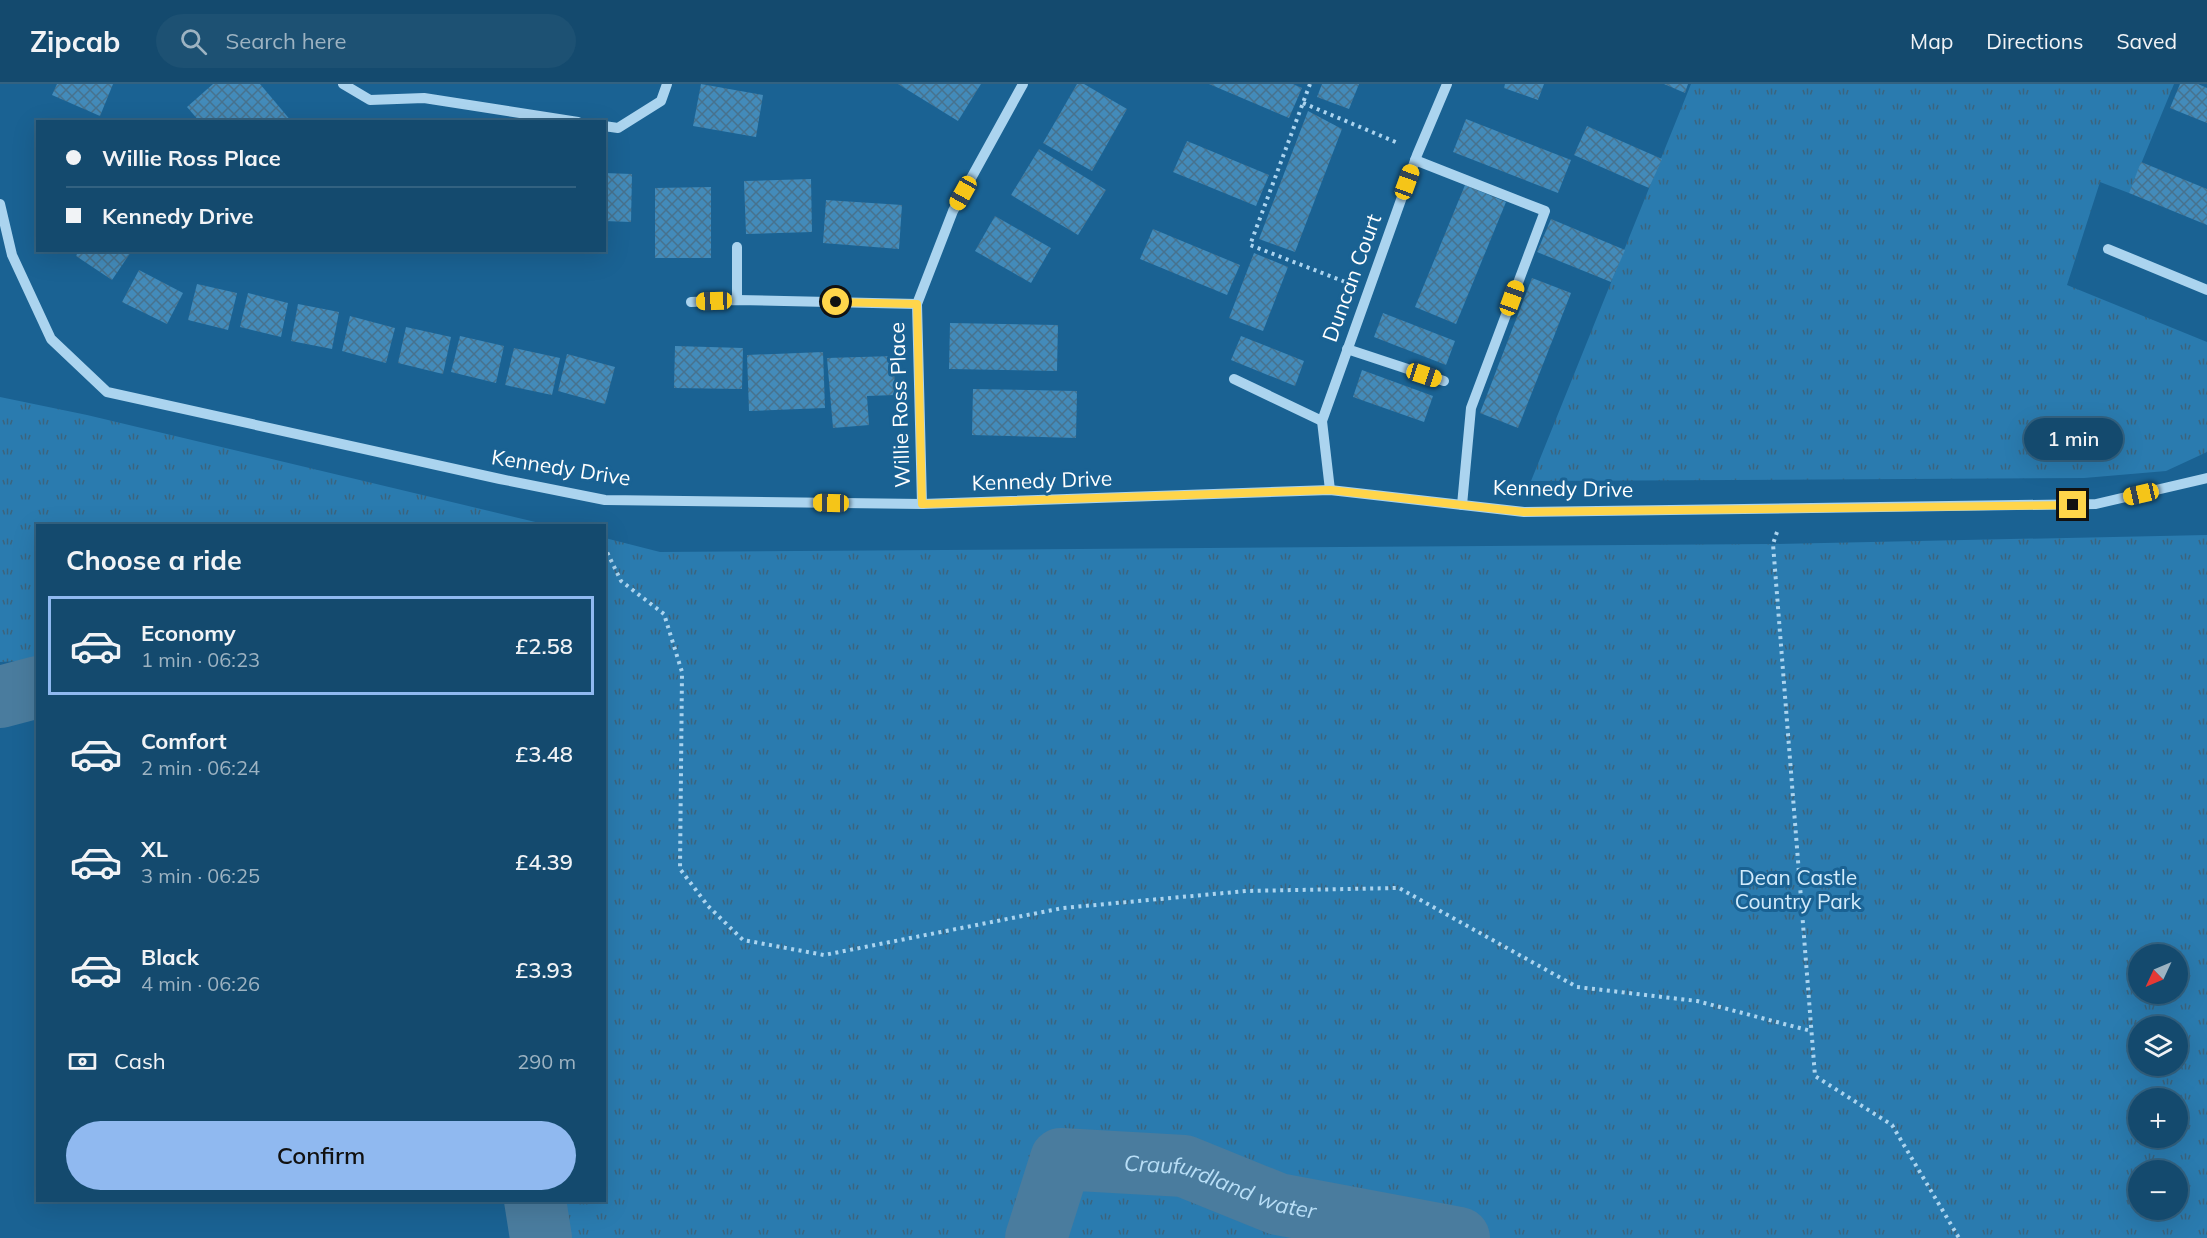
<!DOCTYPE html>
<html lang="en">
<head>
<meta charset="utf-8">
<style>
  :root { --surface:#144a6e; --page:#1d5173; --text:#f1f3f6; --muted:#9db3c2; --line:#336281; --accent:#90b9f0 }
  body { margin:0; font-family:Mulish,sans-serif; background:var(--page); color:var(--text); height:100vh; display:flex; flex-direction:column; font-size:22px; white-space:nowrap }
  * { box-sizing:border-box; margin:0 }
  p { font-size:20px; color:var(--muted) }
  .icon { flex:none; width:33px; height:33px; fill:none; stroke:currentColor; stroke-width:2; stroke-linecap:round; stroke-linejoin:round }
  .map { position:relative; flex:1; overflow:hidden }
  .side { position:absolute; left:36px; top:440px; width:570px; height:678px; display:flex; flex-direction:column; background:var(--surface); border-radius:0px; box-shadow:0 6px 24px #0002,0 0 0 2px var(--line) }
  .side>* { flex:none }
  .top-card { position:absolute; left:36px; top:36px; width:570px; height:132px; border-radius:0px; box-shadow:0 6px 24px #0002,0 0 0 2px var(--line); display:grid; align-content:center; height:132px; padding:0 30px; background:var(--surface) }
  .needle { width:39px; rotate:226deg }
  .fabs { position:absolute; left:2128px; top:860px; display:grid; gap:12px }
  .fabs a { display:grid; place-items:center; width:60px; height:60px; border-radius:50%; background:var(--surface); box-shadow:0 6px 24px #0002,0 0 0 2px var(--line); font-size:30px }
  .end { position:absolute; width:27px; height:27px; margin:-14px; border:8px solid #ffd54a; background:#111; box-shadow:0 0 0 3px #111 }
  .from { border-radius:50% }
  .bubble { position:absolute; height:42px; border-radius:21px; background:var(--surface); box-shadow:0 6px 24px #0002,0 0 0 2px var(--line); font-size:20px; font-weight:600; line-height:42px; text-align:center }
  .car { position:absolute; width:18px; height:36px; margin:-18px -9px; border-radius:8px; box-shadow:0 0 4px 2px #0007; background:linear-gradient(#f5c518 24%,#345 0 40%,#f5c518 0 76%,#345 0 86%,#f5c518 0) }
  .top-card b { display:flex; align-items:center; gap:21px; height:57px; font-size:22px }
  .top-card b+b { border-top:2px solid var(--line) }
  .top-card i { width:15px; height:15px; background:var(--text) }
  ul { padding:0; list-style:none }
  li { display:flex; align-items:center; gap:18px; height:99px; margin:0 12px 9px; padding:0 18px; border:3px solid transparent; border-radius:0px }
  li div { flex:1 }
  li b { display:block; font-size:22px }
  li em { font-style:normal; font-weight:600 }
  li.active { border-color:var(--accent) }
  li>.icon { width:54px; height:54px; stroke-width:1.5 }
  h2 { padding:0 30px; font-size:27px; line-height:72px }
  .pay { display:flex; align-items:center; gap:15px; height:66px; padding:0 30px; font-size:22px }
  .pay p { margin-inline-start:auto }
  .button { display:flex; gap:12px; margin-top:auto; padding:12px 30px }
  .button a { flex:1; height:69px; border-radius:36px; background:var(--accent); color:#111; font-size:24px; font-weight:600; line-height:69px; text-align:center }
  header { display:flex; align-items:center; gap:36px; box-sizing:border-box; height:84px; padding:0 30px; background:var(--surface); border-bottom:2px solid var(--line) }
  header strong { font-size:28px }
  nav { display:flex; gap:33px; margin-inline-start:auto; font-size:21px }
  .search { width:420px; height:54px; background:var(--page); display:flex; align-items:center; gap:15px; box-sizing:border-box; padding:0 21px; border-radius:33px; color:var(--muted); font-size:22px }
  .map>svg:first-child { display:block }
  .park { fill:url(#park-tufts); fill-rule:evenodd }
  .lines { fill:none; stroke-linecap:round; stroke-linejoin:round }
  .river { stroke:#4a7c9e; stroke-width:62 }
  .building { fill:url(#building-cross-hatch) }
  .path { stroke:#abd4ef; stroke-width:4; stroke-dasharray:3 4.5; stroke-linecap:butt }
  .minor { stroke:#abd4ef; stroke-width:10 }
  .route { stroke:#ffd54a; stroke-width:8 }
  .labels { text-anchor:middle; stroke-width:6; stroke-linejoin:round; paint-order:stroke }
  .street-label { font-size:21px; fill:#fff; stroke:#1a6293 }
  .park-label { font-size:21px; fill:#d2ebfb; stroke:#1a6293 }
  .water-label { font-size:22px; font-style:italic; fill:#b8def6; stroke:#1a6293 }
</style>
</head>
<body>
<header>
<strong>Zipcab</strong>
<div class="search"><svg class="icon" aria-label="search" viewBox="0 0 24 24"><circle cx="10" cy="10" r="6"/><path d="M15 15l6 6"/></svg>Search here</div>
<nav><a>Map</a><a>Directions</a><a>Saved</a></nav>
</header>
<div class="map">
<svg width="2207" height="1154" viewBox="0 0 2207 1154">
  <defs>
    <pattern id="park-tufts" width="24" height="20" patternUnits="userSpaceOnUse" patternTransform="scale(1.5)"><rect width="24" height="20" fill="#2a7baf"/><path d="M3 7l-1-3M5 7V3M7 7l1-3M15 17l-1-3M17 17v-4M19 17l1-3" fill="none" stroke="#3b647e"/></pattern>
    <pattern id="building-cross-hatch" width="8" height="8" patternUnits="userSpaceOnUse" patternTransform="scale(1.5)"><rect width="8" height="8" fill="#438bba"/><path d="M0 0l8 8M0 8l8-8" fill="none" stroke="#47728e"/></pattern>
  </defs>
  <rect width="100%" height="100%" fill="#1a6293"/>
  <g class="park">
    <path d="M1691,0H2174L2129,109L2100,98L2067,201L2207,258V368L2166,387L2084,394L1531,397Z"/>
    <path d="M0,313L87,331L548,441H38L37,576L0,578Z"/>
    <path d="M2207,451V1154H569L560,1116H604L605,454L660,468L1773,460ZM2139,870H2178V909H2139ZM2139,942H2178V981H2139ZM2139,1014H2178V1053H2139ZM2139,1086H2178V1125H2139Z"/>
  </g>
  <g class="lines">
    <g class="river">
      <path d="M0,613L38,603"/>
      <path d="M535,1116L541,1154"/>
      <path id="s1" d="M1036,1154L1061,1075L1184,1082L1278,1120L1459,1154"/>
    </g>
  </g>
  <g class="building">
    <path d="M57,0H113L100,32L52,11Z"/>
    <path d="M213,0H260L292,38H200L187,23Z"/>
    <path d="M701,0L763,11L756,53L693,42Z"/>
    <path d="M898,0H981L958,37Z"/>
    <path d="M1077,0H1084L1127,25L1092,87L1043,59Z"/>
    <path d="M1209,0H1293L1302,4L1289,34Z"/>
    <path d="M1322,0H1359L1349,25L1317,13Z"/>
    <path d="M1505,0H1544L1538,16L1504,4Z"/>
    <path d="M1664,0H1688L1685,9Z"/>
    <path d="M2180,0H2198L2207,4V39L2170,24Z"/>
    <path d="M1308,27L1342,45L1295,168L1259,155Z"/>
    <path d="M1466,35L1571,76L1558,109L1453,68Z"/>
    <path d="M1587,42L1662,75L1649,104L1574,71Z"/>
    <path d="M1187,57L1269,91L1256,122L1173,88Z"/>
    <path d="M1039,65L1106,106L1078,151L1011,111Z"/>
    <path d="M2141,78L2207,105V141L2129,109Z"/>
    <path d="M604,89L632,90L631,138L604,137Z"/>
    <path d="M811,95L812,148L746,150L744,97Z"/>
    <path d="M1465,101L1506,118L1456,240L1415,223Z"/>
    <path d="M711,103V174H655V104Z"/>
    <path d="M826,116L902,121L899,165L823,159Z"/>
    <path d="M995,132L1051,164L1031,199L975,167Z"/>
    <path d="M1551,135L1625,166L1611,198L1537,168Z"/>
    <path d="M1153,145L1240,181L1227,211L1140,175Z"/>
    <path d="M79,166H129L131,168L112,196L76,172Z"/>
    <path d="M1254,169L1288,183L1263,247L1229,234Z"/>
    <path d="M139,186L183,209L167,240L122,218Z"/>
    <path d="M1532,194L1571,209L1518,344L1480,329Z"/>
    <path d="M197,200L237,209L228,246L188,236Z"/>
    <path d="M248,209L288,219L281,253L240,243Z"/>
    <path d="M298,220L339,228L332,265L291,257Z"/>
    <path d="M1383,229L1455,257L1446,281L1374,253Z"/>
    <path d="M350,232L395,244L386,279L342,267Z"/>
    <path d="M950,239L1058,241L1057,287L949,285Z"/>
    <path d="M406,243L451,253L443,290L398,279Z"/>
    <path d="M460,252L504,262L496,299L451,288Z"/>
    <path d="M1241,252L1304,277L1295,302L1231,276Z"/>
    <path d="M675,262L743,264L742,305L674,304Z"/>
    <path d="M514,264L560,274L552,311L505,301Z"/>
    <path d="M823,268L825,324L749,327L747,271Z"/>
    <path d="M567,270L615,283L605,320L558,307Z"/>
    <path d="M894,272L895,311L867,312L869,341L833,344L827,274Z"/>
    <path d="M1362,286L1433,312L1424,338L1353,313Z"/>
    <path d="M973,305L1077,307L1076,354L972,351Z"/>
  </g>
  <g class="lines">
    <g class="path">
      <path d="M1310,0L1250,161L1348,199"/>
      <path d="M1303,19L1398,59"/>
      <path d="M1777,448L1773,460L1815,992L1892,1041L1959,1154"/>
      <path d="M604,462L621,497L664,530L682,588L680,785L708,822L743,856L824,871L1063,824L1246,807L1399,804L1577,903L1697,917L1811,947"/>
    </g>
    <g class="minor">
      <path d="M343,0L370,16L424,14L578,38"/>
      <path d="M604,42L618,44L661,17L667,0"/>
      <path d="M1415,76L1545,127L1471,324L1462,421"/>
      <path d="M0,120L12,171L51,255L107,308L500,395L605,416L922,420L1330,406L1524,428L2096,420L2207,394"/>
      <path d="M737,163V216"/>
      <path d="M2108,165L2207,206"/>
      <path d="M691,218L737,216L917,220"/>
      <path d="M1347,265L1444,297"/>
      <path d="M1234,295L1322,337"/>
      <path d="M1330,406L1322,337L1417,71L1447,0"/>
      <path d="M922,420L917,220L953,127L1023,0"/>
    </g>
  </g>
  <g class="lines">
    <path class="route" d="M836,218L917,220L922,420L1330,406L1524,428L2073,421"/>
  </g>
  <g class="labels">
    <g class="street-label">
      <text transform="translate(1352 194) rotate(-70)" y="7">Duncan Court</text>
      <text transform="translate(900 321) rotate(-92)" y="7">Willie Ross Place</text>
      <text transform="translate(561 384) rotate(9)" y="7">Kennedy Drive</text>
      <text transform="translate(1042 397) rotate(-2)" y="7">Kennedy Drive</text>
      <text transform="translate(1563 405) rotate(1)" y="7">Kennedy Drive</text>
    </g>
    <g class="park-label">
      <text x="1798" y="801">Dean Castle<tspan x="1798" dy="24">Country Park</tspan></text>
    </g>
    <g class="water-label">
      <text dy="8" stroke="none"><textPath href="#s1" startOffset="246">Craufurdland water</textPath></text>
    </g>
  </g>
</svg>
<div class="fabs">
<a><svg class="needle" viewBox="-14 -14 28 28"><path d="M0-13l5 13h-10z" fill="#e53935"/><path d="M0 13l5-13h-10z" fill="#9db3c2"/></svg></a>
<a><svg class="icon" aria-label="layers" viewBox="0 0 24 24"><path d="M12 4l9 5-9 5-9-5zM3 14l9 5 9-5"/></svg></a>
<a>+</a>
<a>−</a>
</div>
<i class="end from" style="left:836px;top:218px"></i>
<i class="end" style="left:2073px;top:421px"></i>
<div class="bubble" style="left:2024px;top:334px;width:99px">1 min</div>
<i class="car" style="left:1407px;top:98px;rotate:20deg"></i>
<i class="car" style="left:963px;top:109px;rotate:209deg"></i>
<i class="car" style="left:1512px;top:214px;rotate:20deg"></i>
<i class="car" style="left:714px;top:217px;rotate:268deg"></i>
<i class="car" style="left:1424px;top:291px;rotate:108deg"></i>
<i class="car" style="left:2141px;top:410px;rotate:257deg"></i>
<i class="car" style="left:831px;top:419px;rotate:271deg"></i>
<div class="top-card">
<b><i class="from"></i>Willie Ross Place</b>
<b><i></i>Kennedy Drive</b>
</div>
<section class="side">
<h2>Choose a ride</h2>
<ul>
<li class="active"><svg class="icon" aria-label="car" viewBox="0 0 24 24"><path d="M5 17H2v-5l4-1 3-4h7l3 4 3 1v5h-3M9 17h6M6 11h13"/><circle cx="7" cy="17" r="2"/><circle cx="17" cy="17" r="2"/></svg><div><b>Economy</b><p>1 min · 06:23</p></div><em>£2.58</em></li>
<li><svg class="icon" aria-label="car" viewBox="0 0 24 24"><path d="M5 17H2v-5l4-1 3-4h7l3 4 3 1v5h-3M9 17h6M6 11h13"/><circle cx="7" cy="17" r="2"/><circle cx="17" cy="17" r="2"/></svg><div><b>Comfort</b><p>2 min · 06:24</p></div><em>£3.48</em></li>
<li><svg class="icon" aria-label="car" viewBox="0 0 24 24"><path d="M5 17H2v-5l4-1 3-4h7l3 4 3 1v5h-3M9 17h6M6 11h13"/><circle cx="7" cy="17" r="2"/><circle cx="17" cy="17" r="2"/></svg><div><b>XL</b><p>3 min · 06:25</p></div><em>£4.39</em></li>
<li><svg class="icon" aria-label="car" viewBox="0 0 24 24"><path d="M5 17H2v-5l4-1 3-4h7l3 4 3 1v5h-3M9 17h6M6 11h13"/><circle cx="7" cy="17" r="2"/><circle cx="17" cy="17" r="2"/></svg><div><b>Black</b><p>4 min · 06:26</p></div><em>£3.93</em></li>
</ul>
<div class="pay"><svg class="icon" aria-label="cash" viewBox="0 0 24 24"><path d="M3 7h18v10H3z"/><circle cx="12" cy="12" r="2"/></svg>Cash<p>290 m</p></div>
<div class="button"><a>Confirm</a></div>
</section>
</div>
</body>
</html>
